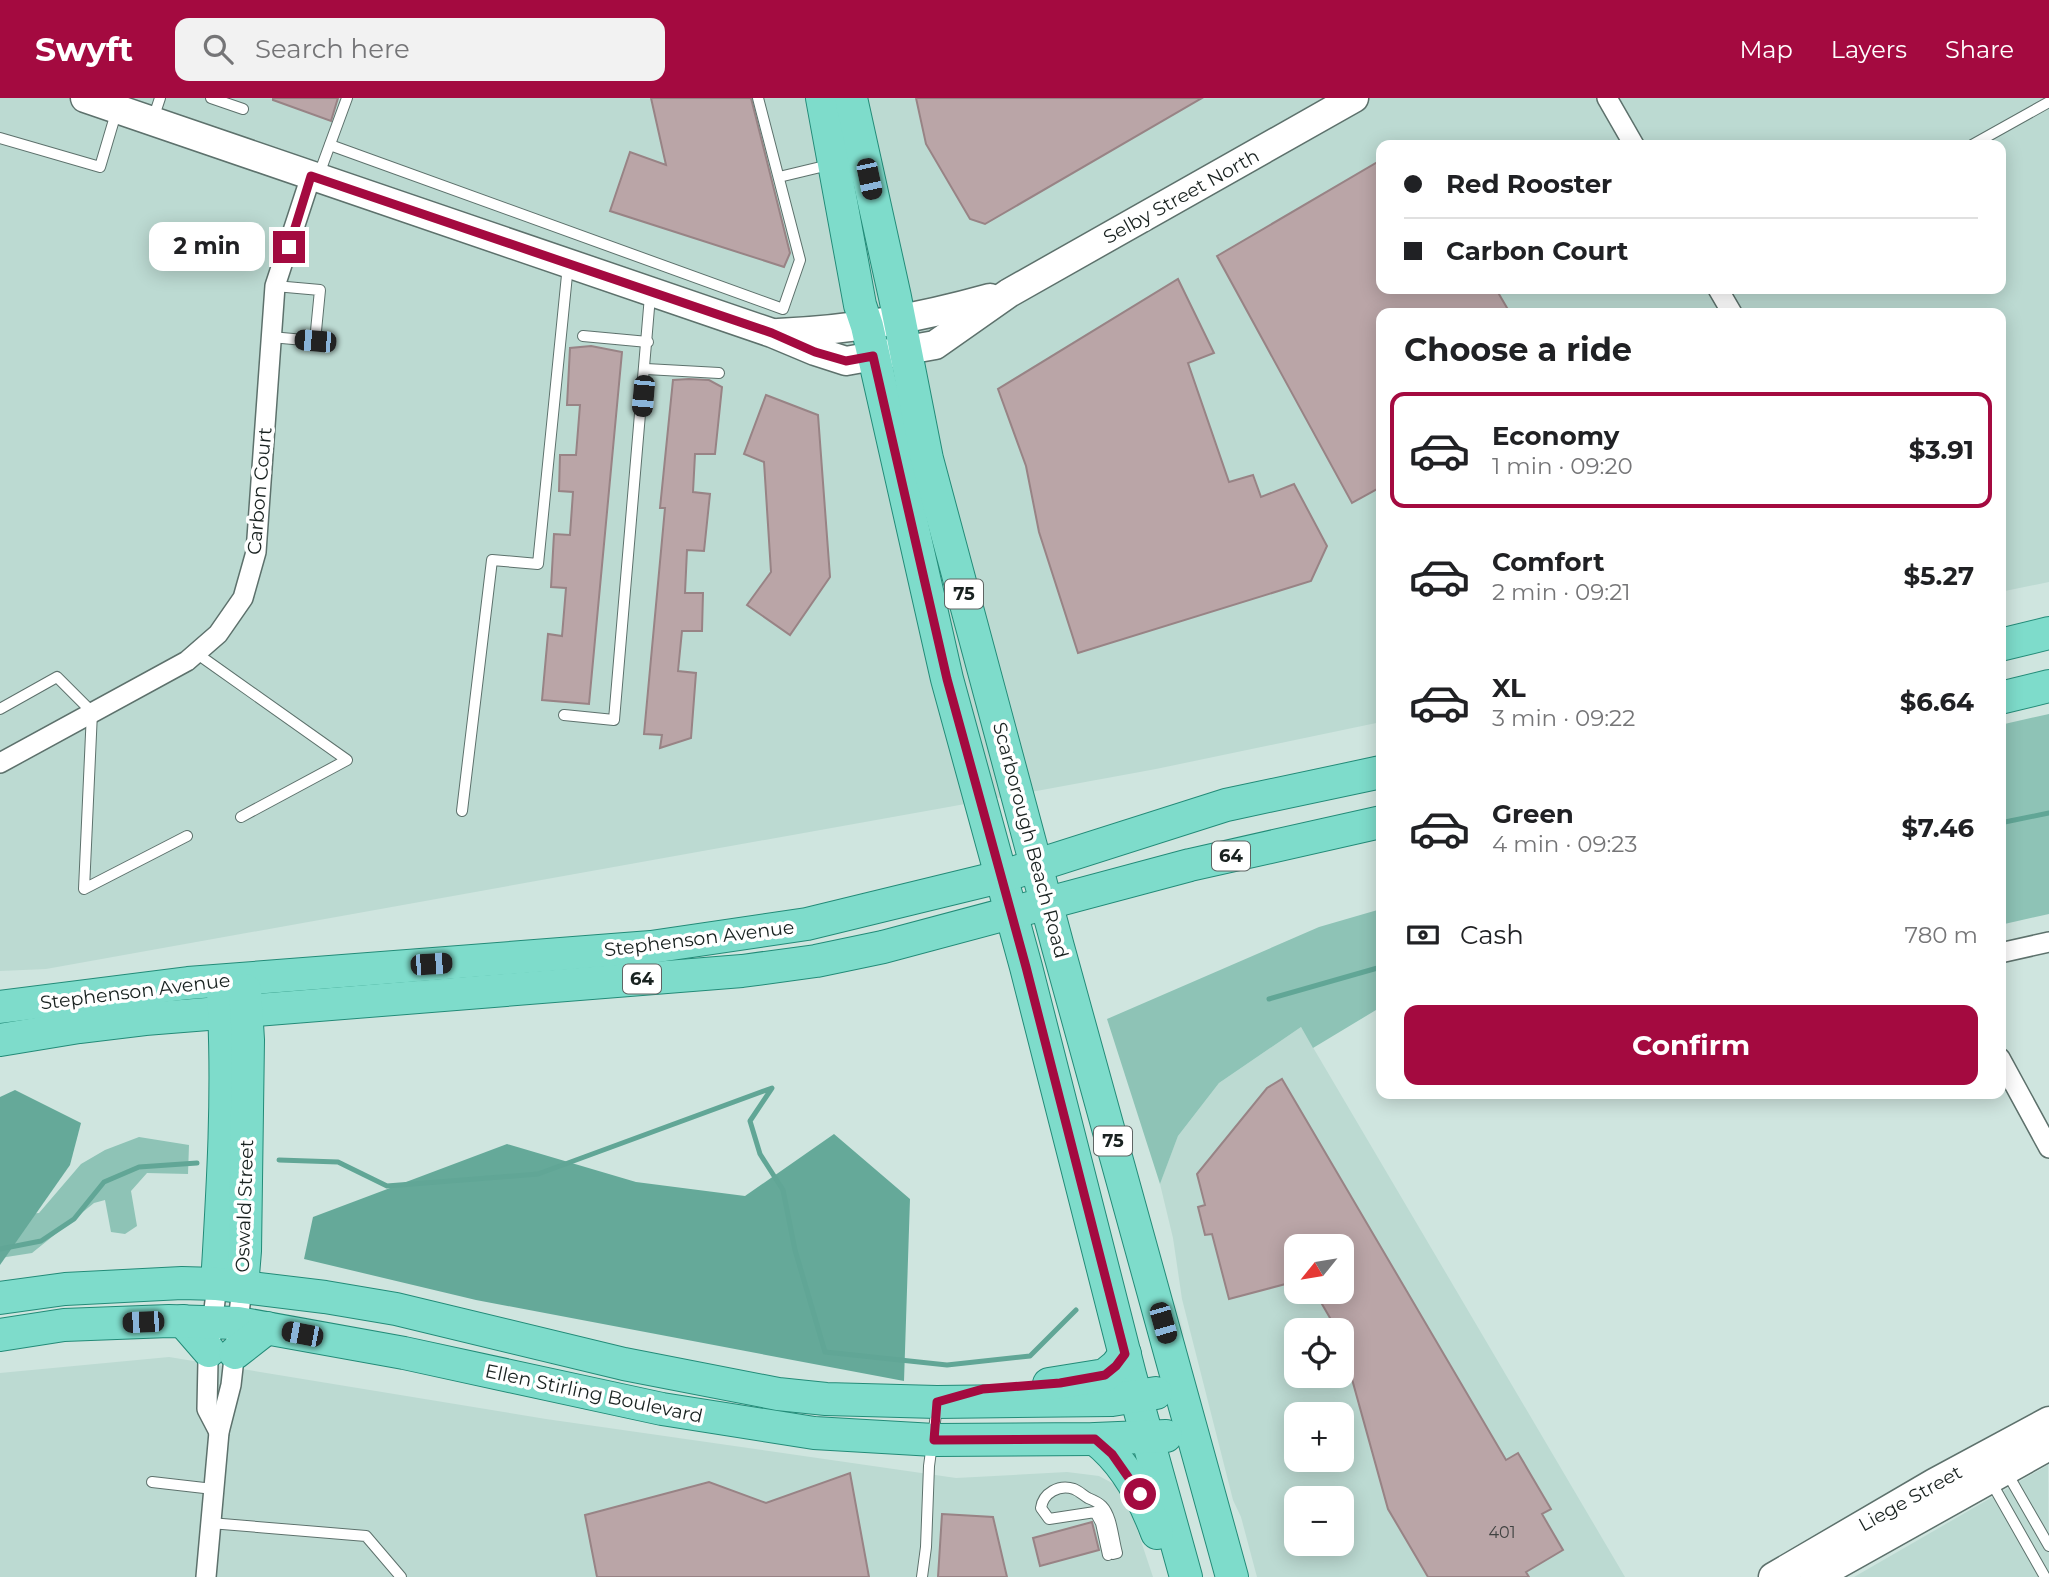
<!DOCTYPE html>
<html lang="en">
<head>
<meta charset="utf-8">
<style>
  :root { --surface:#fff; --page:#f2f2f2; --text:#202124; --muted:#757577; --line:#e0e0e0; --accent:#a40a40 }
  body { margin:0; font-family:Montserrat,sans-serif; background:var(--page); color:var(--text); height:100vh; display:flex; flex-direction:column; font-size:26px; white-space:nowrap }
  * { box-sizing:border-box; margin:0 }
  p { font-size:23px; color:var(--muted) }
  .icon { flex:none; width:38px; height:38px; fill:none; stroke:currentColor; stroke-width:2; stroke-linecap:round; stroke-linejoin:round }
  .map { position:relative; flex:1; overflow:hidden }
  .sheet { position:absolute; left:1376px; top:210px; width:630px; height:791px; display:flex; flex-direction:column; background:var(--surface); border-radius:14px; box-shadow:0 4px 18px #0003 }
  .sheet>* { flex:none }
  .banner { position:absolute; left:1376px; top:42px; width:630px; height:154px; border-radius:14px; box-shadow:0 4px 18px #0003; display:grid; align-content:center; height:154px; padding:0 28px; background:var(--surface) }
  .needle { width:46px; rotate:240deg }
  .fabs { position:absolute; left:1284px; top:1136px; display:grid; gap:14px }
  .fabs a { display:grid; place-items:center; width:70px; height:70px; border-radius:14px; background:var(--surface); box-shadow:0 4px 18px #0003; font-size:35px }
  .end { position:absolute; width:32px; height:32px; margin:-16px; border:9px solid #a40a40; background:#fff; box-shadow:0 0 0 4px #fff }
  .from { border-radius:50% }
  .bubble { position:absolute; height:49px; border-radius:14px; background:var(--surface); box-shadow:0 4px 18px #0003; font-size:23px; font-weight:700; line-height:49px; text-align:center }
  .car { position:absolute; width:21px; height:42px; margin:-21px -10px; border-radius:9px; box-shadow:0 0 5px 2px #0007; background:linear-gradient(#222 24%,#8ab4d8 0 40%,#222 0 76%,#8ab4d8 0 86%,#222 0) }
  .banner b { display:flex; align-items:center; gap:24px; height:66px; font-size:26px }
  .banner b+b { border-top:2px solid var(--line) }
  .banner i { width:18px; height:18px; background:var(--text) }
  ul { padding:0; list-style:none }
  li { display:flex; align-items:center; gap:21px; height:116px; margin:0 14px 10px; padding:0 14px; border:4px solid transparent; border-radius:14px }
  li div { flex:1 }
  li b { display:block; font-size:26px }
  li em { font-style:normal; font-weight:700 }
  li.selected { border-color:var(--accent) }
  li>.icon { width:63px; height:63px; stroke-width:1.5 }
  h2 { padding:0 28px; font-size:32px; line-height:84px }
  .pay { display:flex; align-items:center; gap:18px; height:77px; padding:0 28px; font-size:26px }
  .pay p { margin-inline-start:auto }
  .button { display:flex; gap:14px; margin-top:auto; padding:14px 28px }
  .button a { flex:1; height:80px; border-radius:14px; background:var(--accent); color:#fff; font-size:28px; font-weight:700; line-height:80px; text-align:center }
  header { display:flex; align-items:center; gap:42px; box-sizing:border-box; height:98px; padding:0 35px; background:var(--accent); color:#fff }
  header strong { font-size:33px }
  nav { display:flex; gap:38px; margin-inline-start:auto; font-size:24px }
  .search { width:490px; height:63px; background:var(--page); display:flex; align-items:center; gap:18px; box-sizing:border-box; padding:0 24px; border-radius:14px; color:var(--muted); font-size:26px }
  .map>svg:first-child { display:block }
  .built { fill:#bcdad2; fill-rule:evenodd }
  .green { fill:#8ec3b6 }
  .forest { fill:#65a999 }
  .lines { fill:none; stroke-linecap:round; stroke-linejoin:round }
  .stream { stroke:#61a696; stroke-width:5 }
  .building { fill:#baa5a7; stroke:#988385; stroke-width:2 }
  .lane-casing { stroke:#5d716c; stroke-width:12 }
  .street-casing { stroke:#5d716c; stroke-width:22 }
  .secondary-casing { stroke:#5d716c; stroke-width:31 }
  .primary-casing { stroke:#238b78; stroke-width:34 }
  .lane { stroke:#fff; stroke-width:10 }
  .street { stroke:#fff; stroke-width:19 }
  .secondary { stroke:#fff; stroke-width:28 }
  .primary { stroke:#7edccb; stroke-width:32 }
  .route { stroke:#a40a40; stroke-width:9 }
  .labels { text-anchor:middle; stroke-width:7; stroke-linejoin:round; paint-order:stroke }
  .number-label { font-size:16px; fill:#414342 }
  .shield { fill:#fff; stroke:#5e6463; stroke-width:2 }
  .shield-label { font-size:18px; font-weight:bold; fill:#192220 }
  .street-label { font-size:19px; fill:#192220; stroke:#fff }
</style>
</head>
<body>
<header>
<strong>Swyft</strong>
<div class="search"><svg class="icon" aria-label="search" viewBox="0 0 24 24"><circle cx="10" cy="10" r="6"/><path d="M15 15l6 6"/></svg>Search here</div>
<nav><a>Map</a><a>Layers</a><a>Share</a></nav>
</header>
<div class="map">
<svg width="2049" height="1479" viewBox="0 0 2049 1479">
  <rect width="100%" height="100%" fill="#cfe5df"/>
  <g class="built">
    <path d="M0,0H2049V484L2000,494V215H1381V624L1156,671L954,708L46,871L0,873ZM1381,47H2000V191H1381Z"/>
    <path d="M1301,929L1625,1479H1257L1241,1419L1233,1402L1182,1201L1173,1140L1160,1086L1178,1038L1219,985ZM1297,1148H1342V1194H1297ZM1297,1232H1342V1278H1297ZM1297,1316H1342V1362H1297ZM1297,1400H1342V1446H1297Z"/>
    <path d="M169,1259L546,1321L956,1380L1067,1374L1099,1378L1116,1387L1126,1398L1153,1479H0V1275Z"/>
    <path d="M2048,1367L2049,1479H1854Z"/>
  </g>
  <g class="green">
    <path d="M2049,616V816L2000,827V627Z"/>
    <path d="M1381,811V909L1313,950L1301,929L1219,985L1178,1038L1160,1086L1107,921L1319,829Z"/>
    <path d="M139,1039L189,1047L188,1076L147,1075L131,1093L137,1128L125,1136L111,1134L105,1102L94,1105L32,1155L0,1160V1118L39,1115L81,1066L105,1052Z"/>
  </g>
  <g class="forest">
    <path d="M15,992L81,1025L70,1067L0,1167V999Z"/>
    <path d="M834,1036L910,1101L904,1283L476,1202L304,1161L313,1119L507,1046L636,1084L745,1098Z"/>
  </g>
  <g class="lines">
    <g class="stream">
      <path d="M2000,725L2049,715"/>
      <path d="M1269,901L1381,869"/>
      <path d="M279,1062L338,1064L387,1088L538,1076L772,990L750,1023L760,1056L783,1092L795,1152L825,1254L947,1267L1030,1258L1076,1212"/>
      <path d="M0,1151L41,1143L74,1121L104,1084L139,1069L197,1065"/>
    </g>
  </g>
  <g class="building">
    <path d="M273,0H338L331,23L273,2Z"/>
    <path d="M651,0H751L790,155L784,169L610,113L630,54L666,67Z"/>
    <path d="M916,0H1202L985,126L970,121L926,46Z"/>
    <path d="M1381,62V191H1496L1510,215H1381V389L1352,405L1217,158Z"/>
    <path d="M1178,181L1214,255L1188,265L1229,384L1253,377L1261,399L1294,386L1327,448L1311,483L1078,555L1039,434L1026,368L998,291Z"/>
    <path d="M591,248L622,254L589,606L542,602L548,536L562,538L566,490L551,489L554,436L570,437L573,394L559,393L560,357H576L580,307H567L570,250Z"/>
    <path d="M689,281L709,282L722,289L715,356H695L693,394L710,396L704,453L687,452L685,495H703L702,533H682L678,573L696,575L691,640L660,650L662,637L644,636L665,410H660L673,282Z"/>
    <path d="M766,297L818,317L830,479L790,537L747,507L771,474L764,364L744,356Z"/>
    <path d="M1282,981L1506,1362L1518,1355L1551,1411L1542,1416L1563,1452L1526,1474L1529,1479H1428L1388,1411L1342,1245V1232H1337L1315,1194H1342V1148H1297V1183L1229,1201L1212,1136L1205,1137L1198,1109L1205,1107L1197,1076L1267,990Z"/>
    <path d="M850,1375L869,1479H597L585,1417L709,1384L766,1405Z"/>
    <path d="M942,1416L993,1419L1007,1479H938Z"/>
    <path d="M1092,1424L1099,1452L1040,1468L1033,1440Z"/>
  </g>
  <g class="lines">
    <defs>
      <g id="lane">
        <path d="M211,0L243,11"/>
        <path d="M153,21L160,0"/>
        <path d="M0,40L100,69L116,15"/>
        <path d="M330,47L783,211L800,162L758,0"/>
        <path d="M1972,47L2049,4"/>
        <path d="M318,79L347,0"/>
        <path d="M779,79L829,67"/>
        <path d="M583,238L648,244"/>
        <path d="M271,239L315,243L320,192L275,188"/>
        <path d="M646,271L719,275"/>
        <path d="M196,555L347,662L241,719"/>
        <path d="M0,611L57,579L92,614L84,791L187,738"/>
        <path d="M564,617L614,622L650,198"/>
        <path d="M462,713L492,462L538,466L568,167"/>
        <path d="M2007,1375L2049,1448"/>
        <path d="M1990,1382L2045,1479"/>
        <path d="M152,1384L213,1391"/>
        <path d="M210,1425L366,1438L401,1479"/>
        <path d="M1108,1457L1101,1425L1095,1414L1049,1421L1041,1410C1043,1395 1059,1386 1074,1391C1079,1393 1083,1397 1088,1400C1093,1402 1098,1404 1102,1408C1112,1418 1113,1441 1117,1455L1113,1456"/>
        <path d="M922,1479L926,1449L929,1368L937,1309"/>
      </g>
      <g id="street">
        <path d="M1607,0L1634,47"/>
        <path d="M1718,191L1732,215"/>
        <path d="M0,665L187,563L218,536L243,500L256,454L275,188L311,78"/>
        <path d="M2000,855L2049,844"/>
        <path d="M2000,960L2049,1050"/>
        <path d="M217,1186L208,1263L207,1311L219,1334"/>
        <path d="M206,1479L219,1334L231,1287L242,1189"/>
      </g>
      <g id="secondary">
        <path d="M85,0L772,235L815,253L846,263L935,247L1009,195L1354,0"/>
        <path d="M778,235C853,232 918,220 990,200"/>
        <path d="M1773,1479L1934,1385L2049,1323"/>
        <path d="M1815,1479L2049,1348"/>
      </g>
      <g id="primary">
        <path d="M822,0L860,207L867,228L947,581L1026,869L1130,1277L1186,1479"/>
        <path d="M851,0L895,199L927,361L1058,849L1232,1479"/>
        <path d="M2000,547L2049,535"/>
        <path d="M2000,600L2049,588"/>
        <path d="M0,909L188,885L651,849L807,826L1000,779L1226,707L1381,674"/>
        <path d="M0,942L79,929L145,921L742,873L816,863L883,849L1190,767L1381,724"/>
        <path d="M217,1186C223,1089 229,991 223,894"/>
        <path d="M242,1189L245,1153L248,942L245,892"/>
        <path d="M0,1200L65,1191L182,1185L217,1186L325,1199L396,1211L624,1266L778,1296L826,1301L937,1304L1112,1302L1156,1295"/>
        <path d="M183,1223L209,1253"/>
        <path d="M0,1237L64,1227L169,1223L238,1225L404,1255L662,1311L814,1335L934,1342L1095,1341L1166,1338"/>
        <path d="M235,1255L267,1230"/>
        <path d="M1049,1286L1105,1277L1116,1268L1125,1256"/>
        <path d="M1095,1341C1125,1364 1144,1400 1157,1435"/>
      </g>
    </defs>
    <use href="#lane" class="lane-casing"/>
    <use href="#street" class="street-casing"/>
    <use href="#secondary" class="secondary-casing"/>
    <use href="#primary" class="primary-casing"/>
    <use href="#lane" class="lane"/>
    <use href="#street" class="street"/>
    <use href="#secondary" class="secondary"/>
    <use href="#primary" class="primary"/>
  </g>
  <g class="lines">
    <path class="route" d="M289,149L311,78L772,235L815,254L846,263L873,258L947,581L1026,869L1125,1256L1116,1268L1105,1277L1060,1285L983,1291L937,1304L934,1342L1095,1341L1112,1356L1140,1396"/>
  </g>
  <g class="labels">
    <g class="number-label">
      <text x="1502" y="1440">401</text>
    </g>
    <g class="shield">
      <rect x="945" y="481.5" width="38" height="29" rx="5"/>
      <rect x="1212" y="743.5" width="38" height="29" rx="5"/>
      <rect x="623" y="866.5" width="38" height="29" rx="5"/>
      <rect x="1094" y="1028.5" width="38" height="29" rx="5"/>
    </g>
    <g class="shield-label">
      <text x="964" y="502">75</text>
      <text x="1231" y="764">64</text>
      <text x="642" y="887">64</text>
      <text x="1113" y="1049">75</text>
    </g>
    <g class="street-label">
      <text transform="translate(1181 98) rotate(-29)" y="7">Selby Street North</text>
      <text transform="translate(259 393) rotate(-85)" y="7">Carbon Court</text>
      <text transform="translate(1031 742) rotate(75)" y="7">Scarborough Beach Road</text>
      <text transform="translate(699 840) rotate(-7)" y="7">Stephenson Avenue</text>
      <text transform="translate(135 893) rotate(-7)" y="7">Stephenson Avenue</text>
      <text transform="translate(244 1108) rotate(-88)" y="7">Oswald Street</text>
      <text transform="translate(594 1295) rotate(12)" y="7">Ellen Stirling Boulevard</text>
      <text transform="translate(1910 1400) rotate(-29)" y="7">Liege Street</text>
    </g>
  </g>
</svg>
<div class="fabs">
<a><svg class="needle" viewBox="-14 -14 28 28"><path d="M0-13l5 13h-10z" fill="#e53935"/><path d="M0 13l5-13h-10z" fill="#757577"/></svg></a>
<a><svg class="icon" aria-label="locate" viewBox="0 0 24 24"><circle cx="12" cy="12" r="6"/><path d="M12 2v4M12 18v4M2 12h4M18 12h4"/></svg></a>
<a>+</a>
<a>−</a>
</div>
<i class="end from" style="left:1140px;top:1396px"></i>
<i class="end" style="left:289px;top:149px"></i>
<div class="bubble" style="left:149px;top:124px;width:116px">2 min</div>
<i class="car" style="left:869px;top:81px;rotate:168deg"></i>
<i class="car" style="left:315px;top:243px;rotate:275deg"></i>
<i class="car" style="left:643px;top:298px;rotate:185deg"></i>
<i class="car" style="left:431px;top:866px;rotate:86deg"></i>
<i class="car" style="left:143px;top:1224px;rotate:268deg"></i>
<i class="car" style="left:1163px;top:1225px;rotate:164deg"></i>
<i class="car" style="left:302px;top:1236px;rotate:281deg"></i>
<div class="banner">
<b><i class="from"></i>Red Rooster</b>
<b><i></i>Carbon Court</b>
</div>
<section class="sheet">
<h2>Choose a ride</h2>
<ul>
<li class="selected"><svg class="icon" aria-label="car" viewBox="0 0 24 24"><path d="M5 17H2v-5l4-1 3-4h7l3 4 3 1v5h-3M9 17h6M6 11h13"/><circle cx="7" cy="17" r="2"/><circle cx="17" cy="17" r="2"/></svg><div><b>Economy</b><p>1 min · 09:20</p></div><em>$3.91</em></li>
<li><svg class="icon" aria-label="car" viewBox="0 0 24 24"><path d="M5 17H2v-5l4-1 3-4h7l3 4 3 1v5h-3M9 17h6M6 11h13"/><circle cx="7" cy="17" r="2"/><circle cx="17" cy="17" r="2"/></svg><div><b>Comfort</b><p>2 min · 09:21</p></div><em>$5.27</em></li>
<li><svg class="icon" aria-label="car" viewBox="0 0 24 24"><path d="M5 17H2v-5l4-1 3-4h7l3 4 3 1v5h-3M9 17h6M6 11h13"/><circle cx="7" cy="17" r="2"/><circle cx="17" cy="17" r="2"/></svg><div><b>XL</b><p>3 min · 09:22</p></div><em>$6.64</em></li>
<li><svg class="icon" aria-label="car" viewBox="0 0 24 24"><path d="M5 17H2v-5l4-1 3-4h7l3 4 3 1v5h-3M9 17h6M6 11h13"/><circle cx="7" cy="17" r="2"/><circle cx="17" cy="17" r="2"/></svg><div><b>Green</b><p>4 min · 09:23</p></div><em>$7.46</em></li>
</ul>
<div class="pay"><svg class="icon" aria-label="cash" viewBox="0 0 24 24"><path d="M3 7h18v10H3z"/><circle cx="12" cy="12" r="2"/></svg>Cash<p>780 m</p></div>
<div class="button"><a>Confirm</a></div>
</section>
</div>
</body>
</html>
